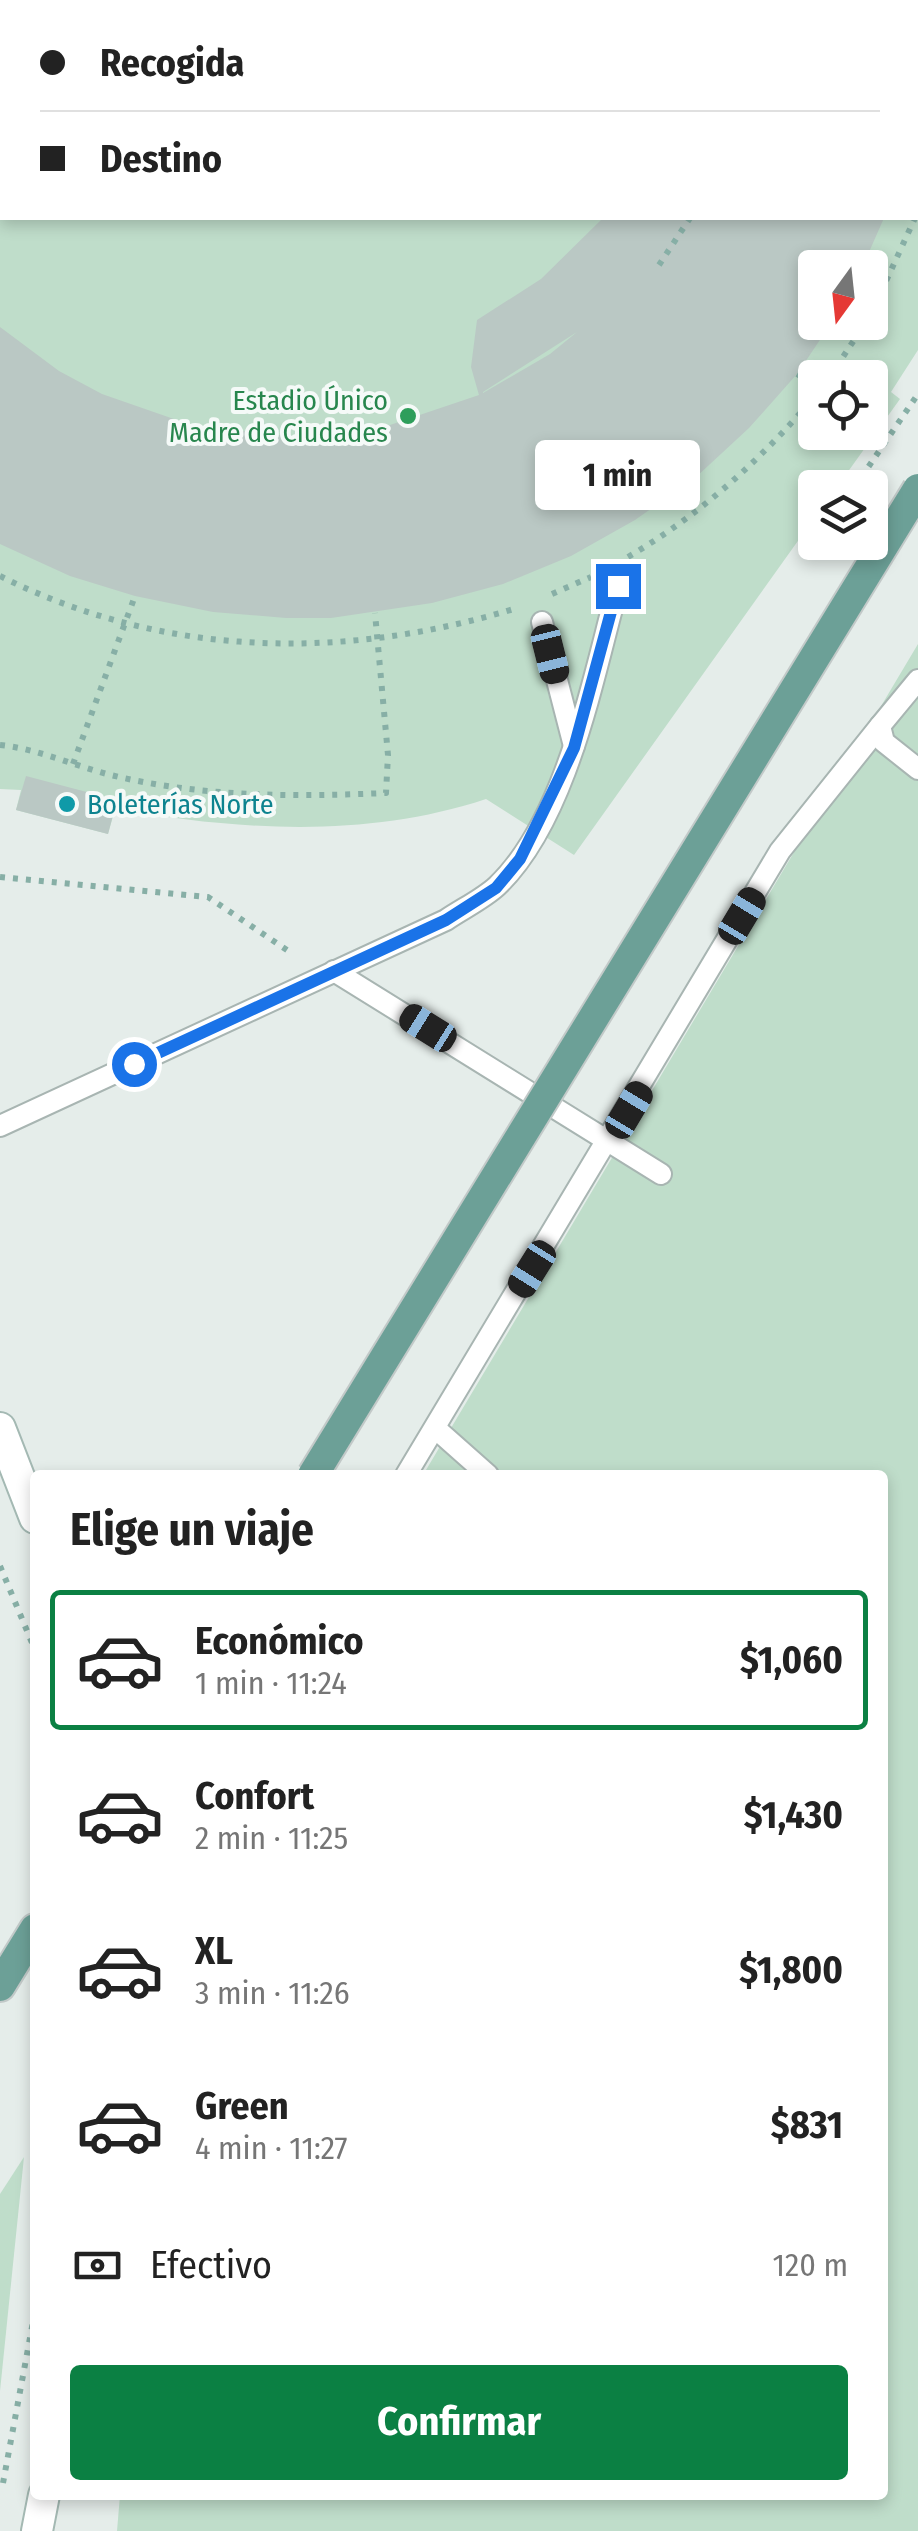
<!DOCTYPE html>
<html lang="es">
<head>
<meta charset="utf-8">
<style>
  :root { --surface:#fff; --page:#f6f6f6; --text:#222; --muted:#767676; --line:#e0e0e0; --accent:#0b8043 }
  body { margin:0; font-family:"Fira Sans Condensed",sans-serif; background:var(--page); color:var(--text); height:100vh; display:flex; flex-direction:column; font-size:38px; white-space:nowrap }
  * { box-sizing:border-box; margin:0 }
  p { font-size:32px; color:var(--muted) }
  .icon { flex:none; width:55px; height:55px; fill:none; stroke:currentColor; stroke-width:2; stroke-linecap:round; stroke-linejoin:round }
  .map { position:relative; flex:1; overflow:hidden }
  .side { position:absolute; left:30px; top:1470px; width:858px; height:1030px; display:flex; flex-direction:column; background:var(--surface); border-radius:10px; box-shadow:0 5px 15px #0003 }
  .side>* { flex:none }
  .top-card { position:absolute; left:0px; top:0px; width:920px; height:220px; box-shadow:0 5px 15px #0003; display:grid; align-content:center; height:220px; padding:0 40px; background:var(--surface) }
  .needle { width:65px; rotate:195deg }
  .fabs { position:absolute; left:798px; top:250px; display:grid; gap:20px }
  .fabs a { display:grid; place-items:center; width:90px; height:90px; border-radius:10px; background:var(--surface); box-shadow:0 5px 15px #0003; font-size:50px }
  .end { position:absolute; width:45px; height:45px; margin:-22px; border:12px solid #1a73e8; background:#fff; box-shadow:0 0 0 5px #fff }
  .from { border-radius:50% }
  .bubble { position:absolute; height:70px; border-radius:10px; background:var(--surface); box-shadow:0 5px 15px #0003; font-size:32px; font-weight:700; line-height:70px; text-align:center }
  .car { position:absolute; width:30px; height:60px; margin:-30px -15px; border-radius:12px; box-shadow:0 0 8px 2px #0007; background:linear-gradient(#222 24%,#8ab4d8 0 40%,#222 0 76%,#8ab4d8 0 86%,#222 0) }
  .top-card b { display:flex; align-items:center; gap:35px; height:95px; font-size:38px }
  .top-card b+b { border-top:2px solid var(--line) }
  .top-card i { width:25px; height:25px; background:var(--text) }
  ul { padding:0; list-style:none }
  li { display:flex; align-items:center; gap:30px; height:140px; margin:0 20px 15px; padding:0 20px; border:5px solid transparent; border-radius:10px }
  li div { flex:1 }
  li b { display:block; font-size:38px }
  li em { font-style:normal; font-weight:700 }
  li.current { border-color:var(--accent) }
  li>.icon { width:90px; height:90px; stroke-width:1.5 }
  h2 { padding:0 40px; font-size:45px; line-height:120px }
  .pay { display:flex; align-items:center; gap:25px; height:110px; padding:0 40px; font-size:38px }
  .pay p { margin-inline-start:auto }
  .button { display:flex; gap:20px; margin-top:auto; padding:20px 40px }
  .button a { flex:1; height:115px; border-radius:10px; background:var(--accent); color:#fff; font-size:40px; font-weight:700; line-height:115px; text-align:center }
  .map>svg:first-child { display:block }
  .green { fill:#bfddca; fill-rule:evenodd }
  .building { fill:#bac8c4; fill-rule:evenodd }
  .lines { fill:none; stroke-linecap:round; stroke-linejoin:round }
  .service-casing { stroke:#a8b5b2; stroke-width:24 }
  .secondary-casing { stroke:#a4b9b3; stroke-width:34 }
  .primary-casing { stroke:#c2c9c8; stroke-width:34 }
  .path { stroke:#87afa6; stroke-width:6; stroke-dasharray:5 8; stroke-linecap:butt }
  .service { stroke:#fff; stroke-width:20 }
  .secondary { stroke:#fff; stroke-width:30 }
  .primary { stroke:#6ca097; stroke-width:30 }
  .primary-bridge-casing { stroke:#c2c9c8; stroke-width:34; stroke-linecap:butt }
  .primary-bridge { stroke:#6ca097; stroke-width:30 }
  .route { stroke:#1a73e8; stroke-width:12 }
  .leisure-dot { fill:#2e9e5b; stroke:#f5faf8; stroke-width:4 }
  .culture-dot { fill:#0f9aa8; stroke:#f5faf8; stroke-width:4 }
  .labels { text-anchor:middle; stroke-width:8; stroke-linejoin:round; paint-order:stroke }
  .leisure-label { font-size:28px; fill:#27864d; stroke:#f5faf8; text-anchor:end }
  .culture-label { font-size:28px; fill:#0d838f; stroke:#f5faf8; text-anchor:start }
</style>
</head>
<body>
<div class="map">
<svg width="918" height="2531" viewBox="0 0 918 2531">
  <rect width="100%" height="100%" fill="#e5edea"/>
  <g class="green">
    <path d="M0,0H918V350L891,392L900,399L837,487L815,488V517L574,855L486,799C365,839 239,830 115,809L108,834L16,810L21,790L0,789ZM2,2H918V218H2ZM815,268H870V322H815ZM815,378H870V432H815Z"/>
    <path d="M918,644V2531H117L120,2495H882V1475H423Z"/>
    <path d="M24,2157L0,2391V2194Z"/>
  </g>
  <g class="building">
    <path d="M603,218H884L862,268H815V322H832L797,374L749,428L695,478L635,520L571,556L503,584L432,603L331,618H286L213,612L135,596L70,576L0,544V327L59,371L102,394L194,426L290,436L387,426L479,395L471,367L477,320L541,279ZM577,332L550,354L483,393V392Z"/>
    <path d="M26,776L117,800L108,834L16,810Z"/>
  </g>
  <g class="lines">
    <defs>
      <g id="service">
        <path d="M542,622L574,746"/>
        <path d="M918,680L880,726L884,742L918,769"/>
        <path d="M334,971L661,1174"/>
        <path d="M0,1126L446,920C462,909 483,899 497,886C567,819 593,677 618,586"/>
        <path d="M435,1428L488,1475"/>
        <path d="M406,1475L780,851L880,726"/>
      </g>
      <g id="secondary">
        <path d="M0,1428L35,1518"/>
        <path d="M37,2531L44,2495"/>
      </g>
      <path id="primary" d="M0,1986L35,1929"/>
    </defs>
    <use href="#service" class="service-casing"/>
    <use href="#secondary" class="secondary-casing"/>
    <use href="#primary" class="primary-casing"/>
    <g class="path">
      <path d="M918,168V169"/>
      <path d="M918,211V209"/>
      <path d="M659,265L690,218"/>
      <path d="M870,316L915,218"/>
      <path d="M797,374L815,385"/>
      <path d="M829,378L866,322"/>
      <path d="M854,488L918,394"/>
      <path d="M628,557C701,514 761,460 815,396"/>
      <path d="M0,576C164,658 344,661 517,608"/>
      <path d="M552,594L591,577"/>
      <path d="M0,745C40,749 79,768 119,777C208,797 295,797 386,793L388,755L375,613"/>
      <path d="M73,764L135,596"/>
      <path d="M0,877L208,897L290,952"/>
      <path d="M0,1566L35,1650"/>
      <path d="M3,2483L35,2311"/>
    </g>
    <use href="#service" class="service"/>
    <use href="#secondary" class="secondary"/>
    <use href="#primary" class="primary"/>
    <defs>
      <path id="primary-bridge" d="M313,1475L918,489"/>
    </defs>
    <use href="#primary-bridge" class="primary-bridge-casing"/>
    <use href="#primary-bridge" class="primary-bridge"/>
  </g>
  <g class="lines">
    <path class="route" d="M134,1064L446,920L496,888L520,859L574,748L618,586"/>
  </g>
  <circle class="leisure-dot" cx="408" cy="416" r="10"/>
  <circle class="culture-dot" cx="67" cy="804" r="10"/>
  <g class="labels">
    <g class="leisure-label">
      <text x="388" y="410">Estadio Único<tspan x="388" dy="32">Madre de Ciudades</tspan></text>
    </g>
    <g class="culture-label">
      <text x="87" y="814">Boleterías Norte</text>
    </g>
  </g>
</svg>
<div class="fabs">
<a><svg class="needle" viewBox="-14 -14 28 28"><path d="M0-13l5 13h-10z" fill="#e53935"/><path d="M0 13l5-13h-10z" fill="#767676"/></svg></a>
<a><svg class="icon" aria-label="locate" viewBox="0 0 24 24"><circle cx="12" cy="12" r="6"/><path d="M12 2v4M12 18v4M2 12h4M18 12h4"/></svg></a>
<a><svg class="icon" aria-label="layers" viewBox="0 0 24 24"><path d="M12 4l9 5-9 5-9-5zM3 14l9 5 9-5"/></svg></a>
</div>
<i class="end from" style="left:134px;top:1064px"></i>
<i class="end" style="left:618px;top:586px"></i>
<div class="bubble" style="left:535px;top:440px;width:165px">1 min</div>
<i class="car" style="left:550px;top:654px;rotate:166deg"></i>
<i class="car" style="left:742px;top:916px;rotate:31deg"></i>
<i class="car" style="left:428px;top:1028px;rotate:302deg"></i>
<i class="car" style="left:629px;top:1110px;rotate:31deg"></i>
<i class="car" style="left:532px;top:1269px;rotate:212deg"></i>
<div class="top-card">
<b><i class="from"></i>Recogida</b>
<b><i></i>Destino</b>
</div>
<section class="side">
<h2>Elige un viaje</h2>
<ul>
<li class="current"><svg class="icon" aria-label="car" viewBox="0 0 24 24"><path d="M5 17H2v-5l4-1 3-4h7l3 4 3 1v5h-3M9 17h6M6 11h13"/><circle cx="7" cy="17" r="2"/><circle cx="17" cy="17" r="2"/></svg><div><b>Económico</b><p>1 min · 11:24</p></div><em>$1,060</em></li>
<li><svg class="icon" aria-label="car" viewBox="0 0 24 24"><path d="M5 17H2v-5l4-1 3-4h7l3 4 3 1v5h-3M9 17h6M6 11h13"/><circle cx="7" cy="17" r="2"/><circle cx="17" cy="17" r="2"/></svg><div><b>Confort</b><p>2 min · 11:25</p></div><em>$1,430</em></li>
<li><svg class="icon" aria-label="car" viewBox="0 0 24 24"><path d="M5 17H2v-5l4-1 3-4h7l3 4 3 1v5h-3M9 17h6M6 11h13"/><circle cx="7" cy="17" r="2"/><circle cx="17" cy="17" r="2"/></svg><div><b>XL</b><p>3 min · 11:26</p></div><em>$1,800</em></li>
<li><svg class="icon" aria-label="car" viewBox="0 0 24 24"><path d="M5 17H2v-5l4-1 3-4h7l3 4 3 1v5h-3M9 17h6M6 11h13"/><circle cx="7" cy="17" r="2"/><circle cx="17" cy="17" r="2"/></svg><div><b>Green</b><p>4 min · 11:27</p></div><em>$831</em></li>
</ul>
<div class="pay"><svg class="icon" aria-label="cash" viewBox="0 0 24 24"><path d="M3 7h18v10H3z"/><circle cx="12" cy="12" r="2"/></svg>Efectivo<p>120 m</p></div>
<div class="button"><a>Confirmar</a></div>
</section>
</div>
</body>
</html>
